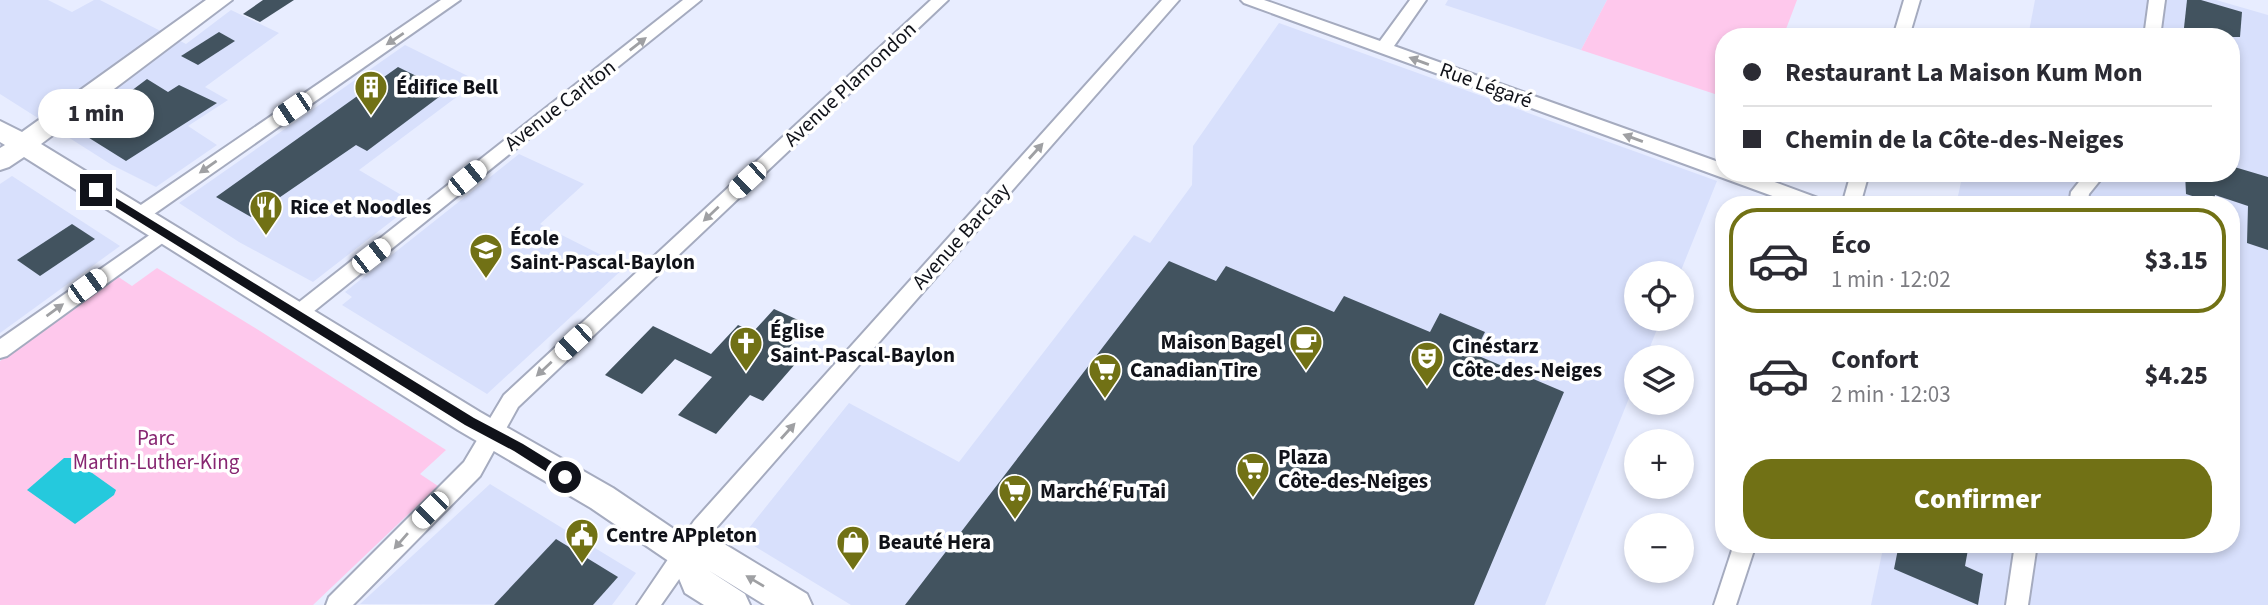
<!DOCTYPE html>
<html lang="fr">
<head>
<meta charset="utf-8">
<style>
  :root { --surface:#fff; --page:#f7f7f7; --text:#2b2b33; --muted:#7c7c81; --line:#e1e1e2; --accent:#717115 }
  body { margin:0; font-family:"Source Sans 3",sans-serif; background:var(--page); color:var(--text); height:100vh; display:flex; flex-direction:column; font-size:26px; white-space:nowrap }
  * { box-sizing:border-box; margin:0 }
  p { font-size:23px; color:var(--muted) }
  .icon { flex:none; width:38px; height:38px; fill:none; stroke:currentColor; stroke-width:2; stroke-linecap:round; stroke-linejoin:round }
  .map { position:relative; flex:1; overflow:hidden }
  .drawer { position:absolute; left:1715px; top:196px; width:525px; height:357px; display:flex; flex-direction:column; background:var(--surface); border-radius:28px; box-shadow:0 4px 10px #0003 }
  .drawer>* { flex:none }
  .banner { position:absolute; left:1715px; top:28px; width:525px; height:154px; border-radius:28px; box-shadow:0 4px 10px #0003; display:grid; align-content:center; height:154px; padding:0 28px; background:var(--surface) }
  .controls { position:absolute; left:1624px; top:261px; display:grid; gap:14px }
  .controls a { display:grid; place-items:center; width:70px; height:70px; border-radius:50%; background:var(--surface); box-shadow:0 4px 10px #0003; font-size:35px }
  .end { position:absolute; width:32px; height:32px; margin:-16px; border:9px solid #101219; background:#fff; box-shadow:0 0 0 4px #fff }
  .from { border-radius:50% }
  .bubble { position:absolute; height:49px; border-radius:24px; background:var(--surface); box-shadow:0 4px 10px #0003; font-size:23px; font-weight:800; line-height:49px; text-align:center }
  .car { position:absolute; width:21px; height:42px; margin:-21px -10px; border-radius:9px; box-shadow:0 0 5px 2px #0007; background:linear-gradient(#fff 24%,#345 0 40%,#fff 0 76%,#345 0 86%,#fff 0) }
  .banner b { display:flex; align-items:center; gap:24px; height:66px; font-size:26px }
  .banner b+b { border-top:2px solid var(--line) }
  .banner i { width:18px; height:18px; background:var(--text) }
  ul { padding:12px 0 0; list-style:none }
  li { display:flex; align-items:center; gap:21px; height:105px; margin:0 14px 10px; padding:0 14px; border:4px solid transparent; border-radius:28px }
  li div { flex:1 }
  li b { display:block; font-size:26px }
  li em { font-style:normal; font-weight:800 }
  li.on { border-color:var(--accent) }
  li>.icon { width:63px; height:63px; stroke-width:1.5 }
  .button { display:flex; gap:14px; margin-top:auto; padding:14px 28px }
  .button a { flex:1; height:80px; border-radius:28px; background:var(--accent); color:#fff; font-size:28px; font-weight:800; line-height:80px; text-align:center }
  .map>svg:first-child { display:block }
  .built { fill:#d8e0fc }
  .green { fill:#fec8ec }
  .water { fill:#25c9dd }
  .building { fill:#42535f }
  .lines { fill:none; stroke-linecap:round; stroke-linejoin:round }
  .street-casing { stroke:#a5abbf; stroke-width:4 }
  .secondary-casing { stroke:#a5abbf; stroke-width:4 }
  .street { fill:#fff; fill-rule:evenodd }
  .secondary { fill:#fff; fill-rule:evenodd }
  .oneway { fill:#9fa0a3 }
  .route { fill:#101219 }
  .labels { text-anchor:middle; stroke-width:7; stroke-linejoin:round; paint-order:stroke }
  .street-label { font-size:21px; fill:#101219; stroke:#fff }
  .poi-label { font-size:21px; font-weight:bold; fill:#101219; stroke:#fff; text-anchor:start }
  .park-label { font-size:21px; fill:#872671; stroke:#fff }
</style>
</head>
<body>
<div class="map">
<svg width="2268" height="605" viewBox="0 0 2268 605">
  <rect width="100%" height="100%" fill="#e8edff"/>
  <g class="built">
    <path d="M0,0H48L72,12L94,0H100L186,44L231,10L279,33L205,87L228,100L188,126L217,145L156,187L112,165L0,94Z"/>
    <path d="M1448,0H1607L1581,50L1445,5Z"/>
    <path d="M2035,0H2151V37H2028Z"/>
    <path d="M2160,0H2216L2268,15V605H2017L2026,544H2231V205H1956L1963,173H2231V37H2155Z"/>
    <path d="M1279,23L1717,181L1680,273H1636V318L1661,319L1646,357H1636V381L1545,605H851L741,538L849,403L959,462L1134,235L1150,243L1170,215L1192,185L1193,146Z"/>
    <path d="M405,45L478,81L359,170L415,203L313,282L239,242L179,203Z"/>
    <path d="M519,154L584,184L540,224L625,267L487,394L342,305L352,297L345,292Z"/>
    <path d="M12,176L120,246L0,333V184Z"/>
    <path d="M490,484L636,573L612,605L360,604Z"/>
    <path d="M1884,544H2020L2005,605H1871Z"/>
  </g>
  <g class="green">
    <path d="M1607,0H1797L1783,37H1724V97L1581,50Z"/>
    <path d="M157,268L260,331L446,450L420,474L438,486L313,605H0V361L117,276L132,286Z"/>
  </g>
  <path class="water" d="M64,458H71L116,490L114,495L75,524L27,490Z"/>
  <g class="building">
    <path d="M263,0H294L260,22L243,14Z"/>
    <path d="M2187,0H2201L2242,12L2240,37H2183Z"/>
    <path d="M219,32L235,41L198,65L181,56Z"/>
    <path d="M398,67L447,91L367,151L356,145L251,217L216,197Z"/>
    <path d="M147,79L168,92L179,85L217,103L126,161L78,131Z"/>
    <path d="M2231,166L2268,177V250L2247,243L2248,206L2215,195L2214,203L2186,194L2185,173H2231Z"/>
    <path d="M72,224L95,239L40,276L17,260Z"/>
    <path d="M1169,261L1216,281L1226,266L1334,312L1344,296L1430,332L1440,313L1485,332L1474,354L1564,392L1474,605H905Z"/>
    <path d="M774,309L809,325L789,348L803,355L763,401L750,395L716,434L678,415L712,377L675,359L642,394L605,375L653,326L711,354L738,325L753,332Z"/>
    <path d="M556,539L618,577L593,605H494Z"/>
    <path d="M1899,544H1969L1965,566L1983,574L1978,605L1894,569Z"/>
  </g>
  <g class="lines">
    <defs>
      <g id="street">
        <path d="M441,0H460L144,221H132L129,216L132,211Z"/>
        <path d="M683,0H701L303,320L296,323L289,320L286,315L289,310Z"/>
        <path d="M931,0H948L518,407L480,476L353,605H326L329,597L464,462L504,395Z"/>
        <path d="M1162,0H1179L710,535L661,605H637L694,521Z"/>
        <path d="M1241,0H1264L1380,41L1410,0H1426L1394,46L1724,164V173H1750L1823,200L1826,205H1797L1244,3Z"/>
        <path d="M1904,0H1920L1909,37H1893Z"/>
        <path d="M2149,0H2165L2160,37H2144Z"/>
        <path d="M1851,173H1869L1860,205H1842Z"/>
        <path d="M2086,173H2106L2089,194L2087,205H2069L2071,192Z"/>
        <path d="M164,225L171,227L173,232L171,237L7,356L0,358V339Z"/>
        <path d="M1734,544H1756L1736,605H1714Z"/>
        <path d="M2015,544H2037L2028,605H2006Z"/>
      </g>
      <path id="secondary" d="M206,0H232L41,144L480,412L613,488L690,540L715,541L726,545L807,594L812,605H765L708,570L745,594L750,605H704L685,593L673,564L591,508L458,430L24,157L9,167L0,170V148L5,145L0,142V121L22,132Z"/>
    </defs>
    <use href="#street" class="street-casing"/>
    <use href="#secondary" class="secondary-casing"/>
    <use href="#street" class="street"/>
    <use href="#secondary" class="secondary"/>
  </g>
  <defs><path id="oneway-solid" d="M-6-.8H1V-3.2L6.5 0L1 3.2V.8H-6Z" transform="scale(1.75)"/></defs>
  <g class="oneway">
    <use href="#oneway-solid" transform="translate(395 39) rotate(146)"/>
    <use href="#oneway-solid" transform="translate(638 44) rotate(-38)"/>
    <use href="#oneway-solid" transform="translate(1419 61) rotate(-160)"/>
    <use href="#oneway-solid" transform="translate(1633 138) rotate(-160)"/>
    <use href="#oneway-solid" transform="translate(1036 151) rotate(-48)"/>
    <use href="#oneway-solid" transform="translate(208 167) rotate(145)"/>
    <use href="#oneway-solid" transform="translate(711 214) rotate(137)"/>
    <use href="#oneway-solid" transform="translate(55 310) rotate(-36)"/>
    <use href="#oneway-solid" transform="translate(544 369) rotate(137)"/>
    <use href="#oneway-solid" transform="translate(788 431) rotate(-48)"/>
    <use href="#oneway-solid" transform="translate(401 541) rotate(131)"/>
    <use href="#oneway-solid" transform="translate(755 581) rotate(-149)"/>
  </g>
  <path class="route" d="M96,186L474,418L523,444L570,473V481H561L514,451L465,425L93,193L91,190Z"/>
  <defs>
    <symbol id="building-pin" viewBox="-11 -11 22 30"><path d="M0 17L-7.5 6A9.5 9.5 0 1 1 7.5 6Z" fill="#717115" stroke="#fff"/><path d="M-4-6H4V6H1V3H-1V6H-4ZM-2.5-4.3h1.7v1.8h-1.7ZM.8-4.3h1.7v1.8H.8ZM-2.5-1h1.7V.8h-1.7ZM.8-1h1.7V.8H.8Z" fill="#fff"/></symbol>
    <symbol id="restaurant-pin" viewBox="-11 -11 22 30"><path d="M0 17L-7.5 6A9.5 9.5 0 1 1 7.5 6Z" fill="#717115" stroke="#fff"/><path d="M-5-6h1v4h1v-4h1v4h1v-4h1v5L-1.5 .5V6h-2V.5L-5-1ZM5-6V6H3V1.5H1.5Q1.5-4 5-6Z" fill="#fff"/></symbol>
    <symbol id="school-pin" viewBox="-11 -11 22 30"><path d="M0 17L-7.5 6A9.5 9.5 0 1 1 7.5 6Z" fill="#717115" stroke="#fff"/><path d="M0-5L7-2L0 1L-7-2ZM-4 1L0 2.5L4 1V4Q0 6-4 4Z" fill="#fff"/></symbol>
    <symbol id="cafe-pin" viewBox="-11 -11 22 30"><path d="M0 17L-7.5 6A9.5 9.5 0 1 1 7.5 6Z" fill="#717115" stroke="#fff"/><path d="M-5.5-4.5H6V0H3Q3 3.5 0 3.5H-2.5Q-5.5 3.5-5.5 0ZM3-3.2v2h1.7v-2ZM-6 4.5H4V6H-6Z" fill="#fff"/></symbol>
    <symbol id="church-pin" viewBox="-11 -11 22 30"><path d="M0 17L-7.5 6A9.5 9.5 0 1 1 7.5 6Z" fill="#717115" stroke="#fff"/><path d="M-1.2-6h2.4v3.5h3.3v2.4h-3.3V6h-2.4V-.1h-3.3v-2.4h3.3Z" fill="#fff"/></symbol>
    <symbol id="theatre-pin" viewBox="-11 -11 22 30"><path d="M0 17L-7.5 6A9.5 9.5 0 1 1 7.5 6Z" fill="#717115" stroke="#fff"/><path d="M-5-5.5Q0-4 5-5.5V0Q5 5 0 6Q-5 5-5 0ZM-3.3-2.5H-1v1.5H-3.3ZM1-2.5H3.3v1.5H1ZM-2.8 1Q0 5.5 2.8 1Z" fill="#fff"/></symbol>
    <symbol id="supermarket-pin" viewBox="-11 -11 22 30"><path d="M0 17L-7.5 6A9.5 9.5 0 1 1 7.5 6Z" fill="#717115" stroke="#fff"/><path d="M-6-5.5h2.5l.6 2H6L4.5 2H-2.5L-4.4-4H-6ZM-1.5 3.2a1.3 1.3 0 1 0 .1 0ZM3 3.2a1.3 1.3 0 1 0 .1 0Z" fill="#fff"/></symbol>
    <symbol id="civic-pin" viewBox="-11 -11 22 30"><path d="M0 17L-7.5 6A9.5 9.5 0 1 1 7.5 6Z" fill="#717115" stroke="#fff"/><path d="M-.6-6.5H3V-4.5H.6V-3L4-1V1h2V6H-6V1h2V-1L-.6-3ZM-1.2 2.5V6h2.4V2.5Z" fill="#fff"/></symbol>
    <symbol id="shop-pin" viewBox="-11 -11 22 30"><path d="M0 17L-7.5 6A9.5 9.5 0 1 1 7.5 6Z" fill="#717115" stroke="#fff"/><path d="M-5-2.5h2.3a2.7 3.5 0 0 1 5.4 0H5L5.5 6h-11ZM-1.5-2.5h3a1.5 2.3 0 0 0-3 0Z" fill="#fff"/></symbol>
  </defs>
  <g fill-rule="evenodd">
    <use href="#building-pin" x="352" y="68" width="38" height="52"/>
    <use href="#restaurant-pin" x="247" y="188" width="38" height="52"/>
    <use href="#school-pin" x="467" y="231" width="38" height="52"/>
    <use href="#cafe-pin" x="1287" y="323" width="38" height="52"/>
    <use href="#church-pin" x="727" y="324" width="38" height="52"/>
    <use href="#theatre-pin" x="1408" y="339" width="38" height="52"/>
    <use href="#supermarket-pin" x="1086" y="351" width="38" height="52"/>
    <use href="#supermarket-pin" x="1234" y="450" width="38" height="52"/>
    <use href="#supermarket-pin" x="996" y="472" width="38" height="52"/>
    <use href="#civic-pin" x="563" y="516" width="38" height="52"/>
    <use href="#shop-pin" x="834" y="523" width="38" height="52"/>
  </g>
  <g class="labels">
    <g class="street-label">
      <text transform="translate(850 84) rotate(-43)" y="7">Avenue Plamondon</text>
      <text transform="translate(1486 85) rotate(20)" y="7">Rue Légaré</text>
      <text transform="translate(560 105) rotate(-38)" y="7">Avenue Carlton</text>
      <text transform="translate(961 236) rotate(-48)" y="7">Avenue Barclay</text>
    </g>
    <g class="poi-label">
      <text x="396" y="94">Édifice Bell</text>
      <text x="290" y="214">Rice et Noodles</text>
      <text x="510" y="245">École<tspan x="510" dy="24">Saint-Pascal-Baylon</tspan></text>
      <text x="770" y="338">Église<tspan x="770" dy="24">Saint-Pascal-Baylon</tspan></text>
      <text x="1282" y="349" text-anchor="end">Maison Bagel</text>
      <text x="1452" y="353">Cinéstarz<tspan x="1452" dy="24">Côte-des-Neiges</tspan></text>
      <text x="1130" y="377">Canadian Tire</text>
      <text x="1278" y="464">Plaza<tspan x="1278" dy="24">Côte-des-Neiges</tspan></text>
      <text x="1040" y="498">Marché Fu Tai</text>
      <text x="606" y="542">Centre APpleton</text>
      <text x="878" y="549">Beauté Hera</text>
    </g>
    <g class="park-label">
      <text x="156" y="445">Parc<tspan x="156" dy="24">Martin-Luther-King</tspan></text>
    </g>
  </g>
</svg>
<div class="controls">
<a><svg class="icon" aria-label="locate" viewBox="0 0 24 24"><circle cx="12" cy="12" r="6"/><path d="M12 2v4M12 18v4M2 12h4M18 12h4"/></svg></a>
<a><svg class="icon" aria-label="layers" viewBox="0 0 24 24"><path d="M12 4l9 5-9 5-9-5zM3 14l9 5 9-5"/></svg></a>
<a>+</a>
<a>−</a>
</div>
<i class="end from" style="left:565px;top:477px"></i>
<i class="end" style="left:96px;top:190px"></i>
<div class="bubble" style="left:38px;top:89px;width:116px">1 min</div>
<i class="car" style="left:292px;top:109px;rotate:236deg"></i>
<i class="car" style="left:467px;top:178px;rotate:51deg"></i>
<i class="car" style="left:747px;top:180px;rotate:227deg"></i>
<i class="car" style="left:371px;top:256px;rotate:52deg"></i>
<i class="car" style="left:87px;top:286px;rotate:54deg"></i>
<i class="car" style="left:573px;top:342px;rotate:227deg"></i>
<i class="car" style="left:430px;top:510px;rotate:225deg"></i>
<div class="banner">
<b><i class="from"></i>Restaurant La Maison Kum Mon</b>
<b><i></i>Chemin de la Côte-des-Neiges</b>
</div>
<section class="drawer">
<ul>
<li class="on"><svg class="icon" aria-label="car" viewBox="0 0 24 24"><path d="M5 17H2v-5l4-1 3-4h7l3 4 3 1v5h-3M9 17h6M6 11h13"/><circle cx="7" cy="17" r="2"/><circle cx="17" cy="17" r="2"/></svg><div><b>Éco</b><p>1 min · 12:02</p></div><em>$3.15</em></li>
<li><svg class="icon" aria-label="car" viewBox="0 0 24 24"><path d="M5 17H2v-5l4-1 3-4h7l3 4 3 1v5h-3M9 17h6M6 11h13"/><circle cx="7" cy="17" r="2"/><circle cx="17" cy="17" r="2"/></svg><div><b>Confort</b><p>2 min · 12:03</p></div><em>$4.25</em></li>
</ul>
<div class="button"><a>Confirmer</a></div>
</section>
</div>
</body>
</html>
